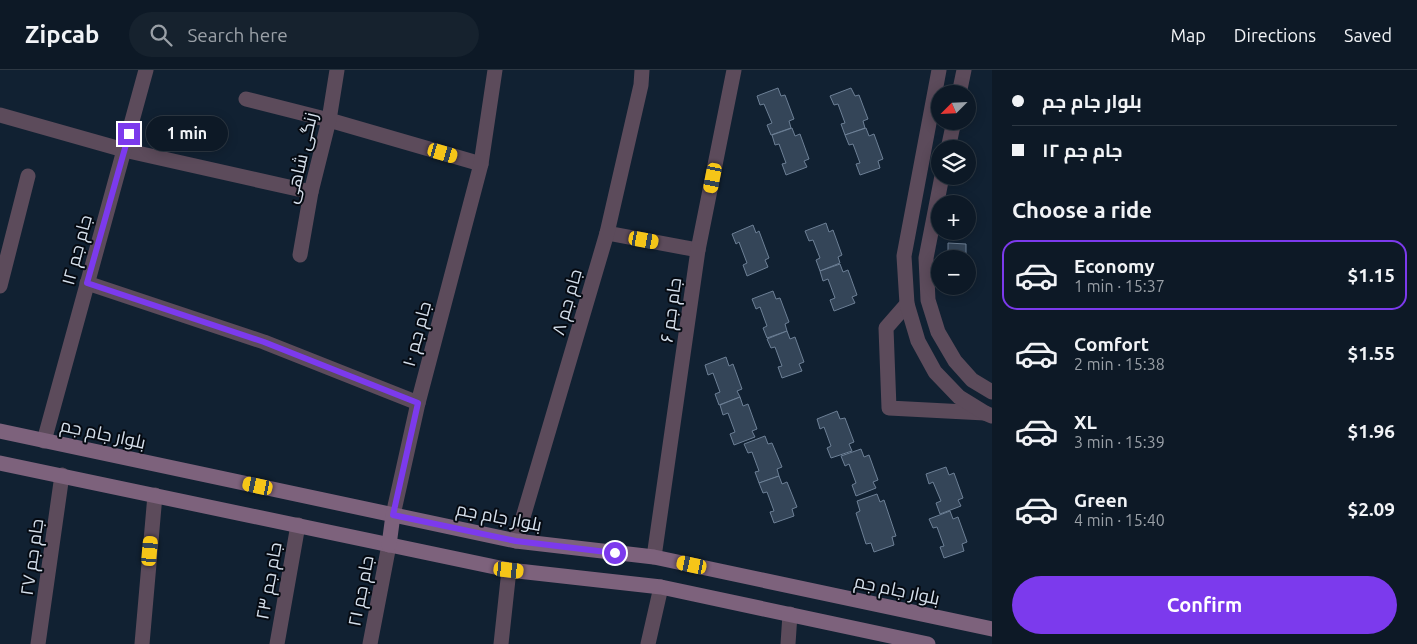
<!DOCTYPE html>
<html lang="en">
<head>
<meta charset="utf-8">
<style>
  :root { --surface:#0d1926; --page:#16222e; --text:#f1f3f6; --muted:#9aa0a7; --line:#2d3843; --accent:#7c3aed }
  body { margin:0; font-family:Ubuntu,Cairo,sans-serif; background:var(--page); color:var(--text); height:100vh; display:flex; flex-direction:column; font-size:19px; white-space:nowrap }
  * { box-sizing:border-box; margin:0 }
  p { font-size:16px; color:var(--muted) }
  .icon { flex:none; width:28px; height:28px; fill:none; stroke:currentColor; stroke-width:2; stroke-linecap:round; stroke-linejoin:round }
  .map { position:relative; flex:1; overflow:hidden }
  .details { display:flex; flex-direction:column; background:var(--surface); width:425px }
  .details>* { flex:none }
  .guide { display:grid; align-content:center; height:110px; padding:0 20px; background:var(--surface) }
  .needle { width:32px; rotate:246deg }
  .buttons { position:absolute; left:931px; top:15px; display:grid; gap:10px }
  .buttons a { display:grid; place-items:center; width:45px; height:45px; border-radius:50%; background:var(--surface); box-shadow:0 2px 12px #0003,0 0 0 1px var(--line); font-size:25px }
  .end { position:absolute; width:22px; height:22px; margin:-11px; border:6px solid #7c3aed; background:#fff; box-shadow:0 0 0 2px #fff }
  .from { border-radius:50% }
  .bubble { position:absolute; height:35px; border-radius:18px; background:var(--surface); box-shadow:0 2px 12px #0003,0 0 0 1px var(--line); font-size:16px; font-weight:700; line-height:35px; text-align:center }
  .car { position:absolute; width:15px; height:30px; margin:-15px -8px; border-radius:6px; box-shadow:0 0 4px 1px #0007; background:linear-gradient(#f5c518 24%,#345 0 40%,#f5c518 0 76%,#345 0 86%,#f5c518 0) }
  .guide b { display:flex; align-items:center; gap:18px; height:48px; font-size:19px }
  .guide b+b { border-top:1px solid var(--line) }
  .guide i { width:12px; height:12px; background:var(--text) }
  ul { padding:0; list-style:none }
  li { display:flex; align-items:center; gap:15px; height:70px; margin:0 10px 8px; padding:0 10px; border:2px solid transparent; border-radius:15px }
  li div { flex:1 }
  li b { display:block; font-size:19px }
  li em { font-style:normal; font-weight:700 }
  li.selected { border-color:var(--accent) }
  li>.icon { width:45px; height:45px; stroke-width:1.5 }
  h2 { padding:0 20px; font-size:22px; line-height:60px }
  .cta { display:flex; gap:10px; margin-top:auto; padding:10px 20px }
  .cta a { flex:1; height:58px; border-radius:30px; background:var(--accent); color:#fff; font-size:20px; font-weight:700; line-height:58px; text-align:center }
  header { display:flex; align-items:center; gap:30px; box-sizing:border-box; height:70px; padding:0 25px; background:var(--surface); border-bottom:1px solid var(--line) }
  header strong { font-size:24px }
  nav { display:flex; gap:28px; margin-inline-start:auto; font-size:18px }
  .search { width:350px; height:45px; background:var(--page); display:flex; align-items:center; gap:12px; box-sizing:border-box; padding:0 18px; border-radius:28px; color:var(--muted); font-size:19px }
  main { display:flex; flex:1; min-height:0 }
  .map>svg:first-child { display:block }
  .building { fill:#344558; stroke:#6d8096 }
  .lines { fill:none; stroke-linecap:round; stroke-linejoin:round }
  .minor { stroke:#5c4b5b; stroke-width:15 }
  .tertiary { stroke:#5c4b5b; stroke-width:15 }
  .secondary { stroke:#7d627c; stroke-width:15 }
  .route { stroke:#7c3aed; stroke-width:6 }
  .labels { text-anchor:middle; stroke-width:4; stroke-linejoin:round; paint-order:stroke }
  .street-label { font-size:18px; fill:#d6e0ec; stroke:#050a12 }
</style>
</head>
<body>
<header>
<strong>Zipcab</strong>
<div class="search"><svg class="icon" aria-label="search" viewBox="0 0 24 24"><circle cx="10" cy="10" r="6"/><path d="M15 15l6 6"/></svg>Search here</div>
<nav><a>Map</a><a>Directions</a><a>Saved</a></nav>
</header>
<main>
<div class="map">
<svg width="992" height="574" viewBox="0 0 992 574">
  <rect width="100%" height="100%" fill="#112132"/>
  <g class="building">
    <path d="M778,18L781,26L785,25L794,49L789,51L791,58L771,65L767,55L772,53L764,34L760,35L757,26Z"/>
    <path d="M851,18L855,26L859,25L868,49L863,51L865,58L845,65L841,54L845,53L838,34L834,35L830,26Z"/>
    <path d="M792,58L795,66L800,64L809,89L804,91L807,97L786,105L782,94L786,93L779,74L775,75L772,65Z"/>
    <path d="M866,58L869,66L874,64L883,89L878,91L880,98L860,105L856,94L860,93L853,74L849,75L845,65Z"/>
    <path d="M826,153L829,162L833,160L842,185L838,187L840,193L820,201L816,190L820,188L813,170L809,171L805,161Z"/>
    <path d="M753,155L756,163L759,161L769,188L765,190L768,197L747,206L743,195L747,193L739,172L736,174L732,164Z"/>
    <path d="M948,173L966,174V189H948Z"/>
    <path d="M840,194L843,202L848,200L857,225L852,227L855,233L834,241L830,230L835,228L828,209L823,211L820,201Z"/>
    <path d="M773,221L776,229L780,228L789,252L785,254L787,261L767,268L763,258L767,256L760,237L756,239L752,229Z"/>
    <path d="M787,261L790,269L795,267L804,292L799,294L802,301L782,308L778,297L782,296L775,277L771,278L767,269Z"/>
    <path d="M726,287L729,296L733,294L742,319L737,321L740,327L719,335L715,324L720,322L713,303L708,305L705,295Z"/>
    <path d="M740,327L743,336L748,334L757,359L752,361L755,367L734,375L730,364L735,362L728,343L723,345L720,335Z"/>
    <path d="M837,341L840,349L845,348L854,372L849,374L852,381L831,388L827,378L831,376L824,357L820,359L817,349Z"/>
    <path d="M765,366L768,374L772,373L782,397L777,399L779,406L759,413L755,402L759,401L752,382L748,383L744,374Z"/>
    <path d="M861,379L864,387L869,385L878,410L873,412L876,418L856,426L852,415L856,413L849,394L845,396L841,386Z"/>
    <path d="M946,397L949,405L954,403L963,428L958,430L961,436L940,444L936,433L941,431L933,412L929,414L926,404Z"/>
    <path d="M779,406L782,414L787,412L797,437L792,439L794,446L774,453L770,442L774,441L767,422L763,423L759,413Z"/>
    <path d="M877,424L880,432L884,430L896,466L892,467L894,475L874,482L871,473L866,474L856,443L860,441L857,431Z"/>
    <path d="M950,441L953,449L958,447L967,472L962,474L964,481L944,488L940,477L944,476L937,457L933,458L929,449Z"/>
  </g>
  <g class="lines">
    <g class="minor">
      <path d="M246,29L329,50L481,94"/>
      <path d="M0,45L124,80L311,122"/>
      <path d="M607,163L698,180"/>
      <path d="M300,185L311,122L329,50L337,0"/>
      <path d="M87,213L264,272L418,333"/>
      <path d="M0,216L28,106"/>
      <path d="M907,234L886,258L889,338L985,343"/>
      <path d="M393,445L418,333L481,94L495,0"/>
      <path d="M516,471L607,163L641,15L642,0"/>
      <path d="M38,574L62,405"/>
      <path d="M142,574L155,425"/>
      <path d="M277,574L298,455"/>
      <path d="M501,574L509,500"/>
      <path d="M648,574L661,517"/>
      <path d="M788,574L790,544"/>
    </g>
    <g class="tertiary">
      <path d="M939,0L904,186L907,234L918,271L935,302L959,327L985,343L992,346"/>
      <path d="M959,24L964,0"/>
      <path d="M948,79L954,51"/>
      <path d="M942,106L926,188L928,230L938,262L955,291L972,310L992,322"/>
      <path d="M44,371L146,0"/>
      <path d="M654,487L698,180L734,0"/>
      <path d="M370,574L389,475"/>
    </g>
    <g class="secondary">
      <path d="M0,361L516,471L654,487L992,559"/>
      <path d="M0,393L509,500L661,517L928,574"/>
      <path d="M389,475L393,445"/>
    </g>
  </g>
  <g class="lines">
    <path class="route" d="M129,64L87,213L264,272L418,333L393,445L516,471L615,483"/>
  </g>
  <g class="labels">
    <g class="street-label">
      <text transform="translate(301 88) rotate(-77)" y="6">زنگی شاهی</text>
      <text transform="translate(77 180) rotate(-75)" y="6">جام جم ۱۲</text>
      <text transform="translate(567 232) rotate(-74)" y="6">جام جم ۸</text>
      <text transform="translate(671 240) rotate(-82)" y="6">جام جم ۶</text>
      <text transform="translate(417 264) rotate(-75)" y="6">جام جم ۱۰</text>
      <text transform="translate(103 364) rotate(12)" y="6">بلوار جام جم</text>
      <text transform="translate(499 447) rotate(11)" y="6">بلوار جام جم</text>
      <text transform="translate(32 487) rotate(-82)" y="6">جام جم ۲۷</text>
      <text transform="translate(269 511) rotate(-80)" y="6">جام جم ۲۳</text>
      <text transform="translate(897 520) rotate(12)" y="6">بلوار جام جم</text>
      <text transform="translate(361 521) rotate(-79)" y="6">جام جم ۲۱</text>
    </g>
  </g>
</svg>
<div class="buttons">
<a><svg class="needle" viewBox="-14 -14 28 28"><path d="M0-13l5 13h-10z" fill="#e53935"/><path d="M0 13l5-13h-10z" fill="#9aa0a7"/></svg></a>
<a><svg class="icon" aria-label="layers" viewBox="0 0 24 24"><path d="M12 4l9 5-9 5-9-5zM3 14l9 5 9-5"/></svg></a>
<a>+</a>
<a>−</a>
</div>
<i class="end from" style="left:615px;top:483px"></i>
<i class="end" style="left:129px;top:64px"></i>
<div class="bubble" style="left:146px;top:46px;width:82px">1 min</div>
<i class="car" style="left:443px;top:83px;rotate:106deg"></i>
<i class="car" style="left:713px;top:108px;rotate:191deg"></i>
<i class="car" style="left:644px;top:170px;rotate:100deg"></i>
<i class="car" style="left:258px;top:416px;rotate:282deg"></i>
<i class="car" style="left:150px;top:481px;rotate:5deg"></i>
<i class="car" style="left:692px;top:495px;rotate:282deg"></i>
<i class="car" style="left:509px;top:500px;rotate:96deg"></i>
</div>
<section class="details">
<div class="guide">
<b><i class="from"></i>بلوار جام جم</b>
<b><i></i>جام جم ۱۲</b>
</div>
<h2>Choose a ride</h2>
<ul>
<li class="selected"><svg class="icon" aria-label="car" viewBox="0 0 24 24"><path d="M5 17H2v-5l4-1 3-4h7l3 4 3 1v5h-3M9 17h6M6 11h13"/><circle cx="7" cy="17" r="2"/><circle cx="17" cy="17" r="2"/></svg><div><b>Economy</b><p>1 min · 15:37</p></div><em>$1.15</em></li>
<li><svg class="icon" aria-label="car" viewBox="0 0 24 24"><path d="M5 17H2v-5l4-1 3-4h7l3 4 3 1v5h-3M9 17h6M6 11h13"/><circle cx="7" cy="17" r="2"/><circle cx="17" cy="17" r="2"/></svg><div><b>Comfort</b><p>2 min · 15:38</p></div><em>$1.55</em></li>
<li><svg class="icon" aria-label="car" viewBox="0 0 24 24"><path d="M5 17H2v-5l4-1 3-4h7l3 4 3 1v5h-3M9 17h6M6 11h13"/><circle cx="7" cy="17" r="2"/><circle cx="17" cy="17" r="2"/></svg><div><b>XL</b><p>3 min · 15:39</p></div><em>$1.96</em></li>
<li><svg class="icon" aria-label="car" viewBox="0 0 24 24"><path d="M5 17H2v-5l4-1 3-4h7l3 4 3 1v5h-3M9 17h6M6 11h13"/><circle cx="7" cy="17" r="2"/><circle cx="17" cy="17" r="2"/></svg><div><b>Green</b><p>4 min · 15:40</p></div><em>$2.09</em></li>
</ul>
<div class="cta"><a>Confirm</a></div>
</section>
</main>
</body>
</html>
